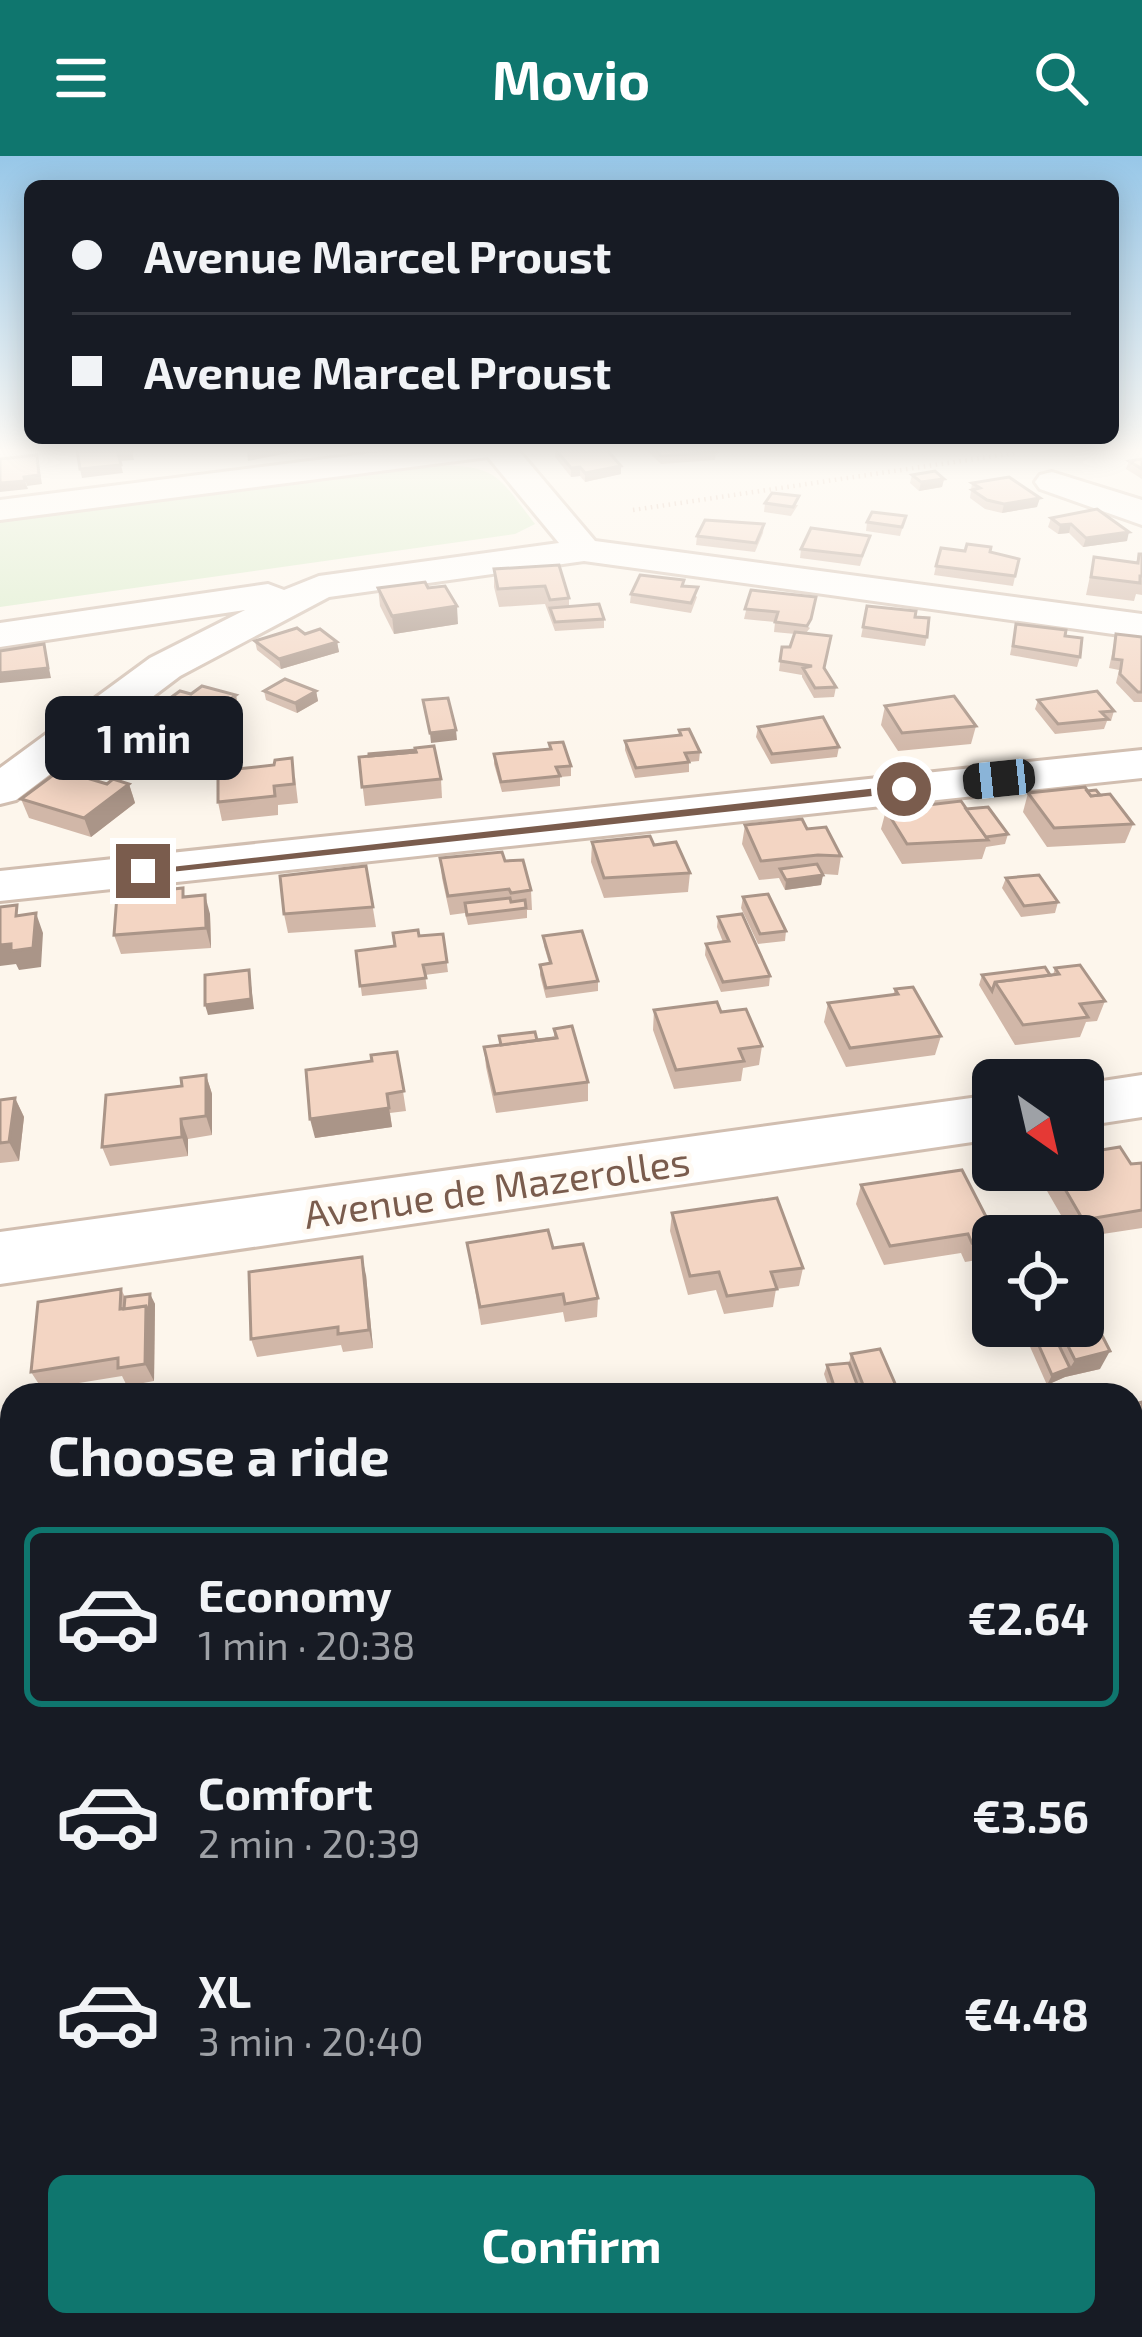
<!DOCTYPE html>
<html lang="en">
<head>
<meta charset="utf-8">
<style>
  :root { --surface:#171b24; --page:#20242c; --text:#f1f3f6; --muted:#9ea1a6; --line:#363941; --accent:#0f766e }
  body { margin:0; font-family:"Exo 2",sans-serif; background:var(--page); color:var(--text); height:100vh; display:flex; flex-direction:column; font-size:45px; white-space:nowrap }
  * { box-sizing:border-box; margin:0 }
  p { font-size:39px; color:var(--muted) }
  .icon { flex:none; width:66px; height:66px; fill:none; stroke:currentColor; stroke-width:2; stroke-linecap:round; stroke-linejoin:round }
  .map { position:relative; flex:1; overflow:hidden }
  .drawer { position:absolute; left:0px; top:1227px; width:1143px; height:954px; display:flex; flex-direction:column; background:var(--surface); border-radius:36px 36px 0 0; box-shadow:0 6px 30px #0003 }
  .drawer>* { flex:none }
  .hud { position:absolute; left:24px; top:24px; width:1095px; height:264px; border-radius:18px; box-shadow:0 6px 30px #0003; display:grid; align-content:center; height:264px; padding:0 48px; background:var(--surface) }
  .needle { width:78px; rotate:146deg }
  .fabs { position:absolute; left:972px; top:903px; display:grid; gap:24px }
  .fabs a { display:grid; place-items:center; width:132px; height:132px; border-radius:18px; background:var(--surface); box-shadow:0 6px 30px #0003; font-size:60px }
  .end { position:absolute; width:54px; height:54px; margin:-27px; border:15px solid #7a5c4d; background:#fff; box-shadow:0 0 0 6px #fff }
  .from { border-radius:50% }
  .bubble { position:absolute; height:84px; border-radius:18px; background:var(--surface); box-shadow:0 6px 30px #0003; font-size:39px; font-weight:700; line-height:84px; text-align:center }
  .car { position:absolute; width:36px; height:72px; margin:-36px -18px; border-radius:15px; box-shadow:0 0 9px 3px #0007; background:linear-gradient(#222 24%,#8ab4d8 0 40%,#222 0 76%,#8ab4d8 0 86%,#222 0) }
  .hud b { display:flex; align-items:center; gap:42px; height:114px; font-size:45px }
  .hud b+b { border-top:3px solid var(--line) }
  .hud i { width:30px; height:30px; background:var(--text) }
  ul { padding:0; list-style:none }
  li { display:flex; align-items:center; gap:36px; height:180px; margin:0 24px 18px; padding:0 24px; border:6px solid transparent; border-radius:18px }
  li div { flex:1 }
  li b { display:block; font-size:45px }
  li em { font-style:normal; font-weight:700 }
  li.selected { border-color:var(--accent) }
  li>.icon { width:108px; height:108px; stroke-width:1.5 }
  h2 { padding:0 48px; font-size:54px; line-height:144px }
  .button { display:flex; gap:24px; margin-top:auto; padding:24px 48px }
  .button a { flex:1; height:138px; border-radius:18px; background:var(--accent); color:#fff; font-size:48px; font-weight:700; line-height:138px; text-align:center }
  header { display:flex; justify-content:space-between; align-items:center; height:156px; padding:0 48px; background:var(--accent); color:#fff; font-size:54px; font-weight:700 }
  .map>svg:first-child { display:block }
  .green { fill:#d8ecc9 }
  .lines { fill:none; stroke-linecap:round; stroke-linejoin:round }
  .minor-casing { stroke:#d1beb0; stroke-width:6 }
  .path { stroke:#d9b8a5; stroke-width:4.5; stroke-dasharray:1.5 4.5; stroke-linecap:butt }
  .minor { fill:#fff; fill-rule:evenodd }
  .wall { fill:#d1b7a8 }
  .shaded-wall { fill:#aa9588 }
  .building { fill:#f3d5c3; stroke:#aa9588; stroke-width:3 }
  .route { fill:#7a5c4d }
  .labels { text-anchor:middle; stroke-width:10; stroke-linejoin:round; paint-order:stroke }
  .street-label { font-size:39px; fill:#7a5c4d; stroke:#fffaf3 }
</style>
</head>
<body>
<header><svg class="icon" aria-label="menu" viewBox="0 0 24 24"><path d="M4 6h16M4 12h16M4 18h16"/></svg>Movio<svg class="icon" aria-label="search" viewBox="0 0 24 24"><circle cx="10" cy="10" r="6"/><path d="M15 15l6 6"/></svg></header>
<div class="map">
<svg width="1142" height="2181" viewBox="0 0 1142 2181">
  <rect width="100%" height="100%" fill="#fdf6ec"/>
  <path class="green" d="M430,309C498,310 495,316 535,368L515,378L0,451V364Z"/>
  <g class="lines">
    <defs>
      <g id="minor">
        <path d="M396,294H518L595,385L1142,458V482L584,405L329,441L180,520L16,644L0,648V612L150,502L245,454L0,491V467L268,428L284,434L319,420L559,387L488,301L0,364V344Z"/>
        <path d="M1052,316L1142,344V369L1040,333L1035,326L1040,319Z"/>
        <path d="M1142,594V622L0,745V715Z"/>
        <path d="M1142,919V961L1083,970V928Z"/>
        <path d="M993,939V983L0,1128V1076Z"/>
        <path d="M1142,1512V1600L1131,1605V1517Z"/>
        <path d="M12,1850V1950L0,1952V1852Z"/>
        <path d="M566,2169H678L681,2181H569Z"/>
      </g>
    </defs>
    <use href="#minor" class="minor-casing"/>
    <path class="path" d="M633,354L1015,297"/>
    <use href="#minor" class="minor"/>
  </g>
  <g class="wall">
    <path d="M555,294H607L621,318L585,326L580,320L571,321L555,301Z"/>
    <path d="M646,294H714L716,296L715,304L661,308Z"/>
    <path d="M1142,303V323L1126,313L1129,305Z"/>
    <path d="M912,319L944,323L942,331L919,335L910,327Z"/>
    <path d="M972,327L1037,351L1002,357L985,353L970,342Z"/>
    <path d="M765,347L798,349L791,360L764,356Z"/>
    <path d="M906,360L900,380L866,375L867,366Z"/>
    <path d="M1051,362L1127,385L1083,391L1069,377L1058,378L1048,371Z"/>
    <path d="M764,368L763,377L755,396L696,389L697,380Z"/>
    <path d="M870,380L860,410L800,402L801,393Z"/>
    <path d="M965,395L990,396L1019,403L1013,430L934,419L936,410Z"/>
    <path d="M1139,398H1142V439L1136,438L1134,445L1086,439L1094,401L1136,407Z"/>
    <path d="M559,409L569,442V451L604,463V472L555,475L545,448L499,451L494,431V413Z"/>
    <path d="M684,424V430L697,441L691,457L630,447L631,438Z"/>
    <path d="M378,432H428L458,468L394,478L380,450Z"/>
    <path d="M751,434L810,472L806,477L836,531L834,541L814,542L802,521V519L779,515L782,491H790L795,478L774,476L775,466L744,463Z"/>
    <path d="M867,450L915,461L927,481L925,490L861,481Z"/>
    <path d="M1016,468L1065,480L1080,501L1077,511L1010,499Z"/>
    <path d="M305,478L337,486L339,496L281,513L257,494L255,485Z"/>
    <path d="M1116,478L1142,481V546H1134L1116,527L1119,514L1109,512Z"/>
    <path d="M264,535H316L318,545L297,557L266,544Z"/>
    <path d="M1038,544L1114,555L1111,565H1107L1104,573L1055,578L1035,553Z"/>
    <path d="M238,549L193,579L151,568L148,558Z"/>
    <path d="M885,550L976,570L971,588L898,595L881,569Z"/>
    <path d="M758,571L839,591L837,601L771,608L756,581Z"/>
    <path d="M679,574L700,596L699,605L689,606V616L635,622L625,594V585L679,579Z"/>
    <path d="M549,587L571,610V620L560,621V630L502,636L494,608V598L549,593Z"/>
    <path d="M415,594L441,623L442,642L365,650L359,601Z"/>
    <path d="M295,621L298,647L278,649V659L222,665L218,646Z"/>
    <path d="M107,628H129L135,647L91,681L29,662L21,643Z"/>
    <path d="M1087,635L1100,639L1133,668L1125,687L1047,691L1023,656L1028,637Z"/>
    <path d="M966,653L1008,678L1005,688L986,691L982,703L902,708L881,673L886,654Z"/>
    <path d="M745,669L807,673L841,700L838,719L823,718L821,729L785,734L779,722L759,724L742,688Z"/>
    <path d="M592,686L654,689L690,717L688,736L604,742L591,706Z"/>
    <path d="M440,702L505,705L531,734L532,754H527V762L468,769L465,757L450,759L442,722Z"/>
    <path d="M366,710L376,771L288,777L284,758Z"/>
    <path d="M1006,722L1058,746L1055,757L1021,761L1002,732Z"/>
    <path d="M185,741L210,758L211,792L121,798L114,779Z"/>
    <path d="M743,741L786,775L785,785L758,788L741,752Z"/>
    <path d="M718,761L770,820L769,830L721,836L705,799L706,788L723,786L717,771Z"/>
    <path d="M443,778L448,816L425,819L427,833L362,840L356,795L395,790Z"/>
    <path d="M543,780L598,825V835L546,842L540,819V809L549,807L544,790Z"/>
    <path d="M1055,812L1105,845L1097,865L1086,866L1080,881L1015,889L979,829L982,819H1053Z"/>
    <path d="M895,833L941,880L935,899L846,911L824,866L828,847L893,839Z"/>
    <path d="M654,854L721,856L762,890L759,909L743,912L741,925L674,933L653,874Z"/>
    <path d="M554,873L588,926V945L496,957L486,911L484,891L500,889L499,880L537,884L554,882Z"/>
    <path d="M397,896L406,955L390,957L392,971L315,982L372,905Z"/>
    <path d="M206,919L212,938V979L188,983V1000L110,1010L102,991L182,930Z"/>
    <path d="M15,942L24,961L19,1005L0,1007V944Z"/>
    <path d="M1142,1007V1072L1083,1081L1073,1080L1039,1021L1042,1014H1083Z"/>
    <path d="M861,1029L993,1080V1094L990,1102L965,1106L961,1097L884,1109L856,1048Z"/>
    <path d="M672,1057L803,1112L799,1130L776,1133L773,1151L724,1158L716,1134L688,1139L670,1075Z"/>
    <path d="M467,1087L553,1092L598,1142L597,1161L565,1166L563,1156L481,1169Z"/>
    <path d="M366,1119L373,1192L343,1196L341,1189L257,1201L251,1183Z"/>
    <path d="M121,1133L125,1141L150,1138L155,1148L154,1225L127,1230L122,1220L42,1233L31,1216Z"/>
    <path d="M1051,1170H1083L1100,1213L1065,1221L1047,1229L1027,1184L1032,1174Z"/>
    <path d="M851,1198L900,1239H831L824,1218L827,1209L849,1207Z"/>
    <path d="M1142,1246V1343L1131,1326V1249Z"/>
    <path d="M12,1565V1723L0,1726V1568Z"/>
    <path d="M888,2169H1038L1045,2181H894Z"/>
  </g>
  <g class="shaded-wall">
    <path d="M256,294H300V295L248,305L247,296Z"/>
    <path d="M132,295L134,304L120,305L118,297Z"/>
    <path d="M37,299L42,328L27,330L24,321Z"/>
    <path d="M121,309L123,317L82,322L80,313Z"/>
    <path d="M621,310V318L585,326V317Z"/>
    <path d="M580,311V320L571,321V312Z"/>
    <path d="M944,323L942,331L919,335L921,326Z"/>
    <path d="M25,325L28,333L0,336V327Z"/>
    <path d="M1040,342L1037,351L1002,357L1004,348Z"/>
    <path d="M1071,368L1069,377L1058,378L1060,369Z"/>
    <path d="M1129,376L1127,385L1083,391L1086,382Z"/>
    <path d="M457,450L458,468L394,478L392,460Z"/>
    <path d="M337,486L339,496L281,513L279,503Z"/>
    <path d="M44,488L51,522L0,527V517Z"/>
    <path d="M316,535L318,545L297,557L295,547Z"/>
    <path d="M236,539L238,549L193,579L191,570Z"/>
    <path d="M456,574L457,584L431,587L430,577Z"/>
    <path d="M129,628L135,647L91,681L84,662Z"/>
    <path d="M823,719L821,729L785,734L786,724Z"/>
    <path d="M205,739L210,758L211,792L206,772Z"/>
    <path d="M36,757L43,777L41,811L19,814L16,808L0,810V789Z"/>
    <path d="M249,814L254,853L208,859L205,849Z"/>
    <path d="M206,919L212,938V979L206,960Z"/>
    <path d="M15,942L24,961L19,1005L9,986Z"/>
    <path d="M389,952L392,971L315,982L310,963Z"/>
    <path d="M181,963L188,983V1000L182,981Z"/>
    <path d="M362,1101L366,1119L373,1192L369,1174Z"/>
    <path d="M150,1138L155,1148L154,1225L145,1208L146,1150Z"/>
    <path d="M1110,1195L1100,1213L1065,1221L1047,1229L1052,1219L1070,1212L1075,1204Z"/>
    <path d="M385,2169H391L393,2181H387Z"/>
  </g>
  <g class="building">
    <path d="M77,294H132V295L118,297L121,309L80,313Z"/>
    <path d="M556,294H607L621,310L585,317L580,311L571,312Z"/>
    <path d="M656,294H714L716,296L661,300Z"/>
    <path d="M37,299L39,319L24,321L25,325L0,327V303Z"/>
    <path d="M1142,303V313L1129,305Z"/>
    <path d="M935,315L944,323L921,326L912,319Z"/>
    <path d="M1009,321L1040,342L1004,348L987,344L972,334L980,332L972,327Z"/>
    <path d="M772,337L799,340L793,351L765,347Z"/>
    <path d="M1097,353L1129,376L1086,382L1071,368L1060,369L1051,362Z"/>
    <path d="M872,356L906,360L902,371L867,366Z"/>
    <path d="M705,364L764,368L756,387L697,380Z"/>
    <path d="M811,372L870,380L862,400L801,393Z"/>
    <path d="M967,388L991,391L990,396L1019,403L1015,420L936,410L941,392L965,395Z"/>
    <path d="M1139,398H1142V420H1140V427L1091,421L1094,401L1138,407Z"/>
    <path d="M559,409L569,442L550,444L545,430L498,433L494,413Z"/>
    <path d="M640,419L684,424L682,430L698,431L691,447L631,438Z"/>
    <path d="M425,426L428,432L445,430L457,450L392,460L378,432Z"/>
    <path d="M751,434L816,441L811,463L807,470L775,466L778,456L745,453Z"/>
    <path d="M599,448L604,463L555,466L550,452Z"/>
    <path d="M867,450L916,455L915,461L929,462L927,481L863,471Z"/>
    <path d="M1016,468L1066,474L1065,480L1082,482L1080,501L1013,490Z"/>
    <path d="M297,472L305,478L320,473L337,486L279,503L255,485Z"/>
    <path d="M795,476L831,480L824,512L836,531L815,532L803,512L812,510L780,505L782,491H790Z"/>
    <path d="M1116,478L1142,481V536H1138L1120,518L1122,504L1113,503Z"/>
    <path d="M44,488L48,512L0,517V495Z"/>
    <path d="M285,523L316,535L295,547L264,535Z"/>
    <path d="M202,530L236,539L191,570L148,558L180,535L191,538Z"/>
    <path d="M1097,535L1114,555L1101,556L1108,563L1058,568L1038,544Z"/>
    <path d="M954,540L976,570L902,577L885,550Z"/>
    <path d="M448,542L456,574L430,577L423,544Z"/>
    <path d="M823,561L839,591L772,598L758,571Z"/>
    <path d="M689,573L700,596L685,597L689,606L636,612L625,585L681,579L679,574Z"/>
    <path d="M563,586L571,610L556,611L560,620L501,626L494,598L551,593L549,587Z"/>
    <path d="M434,590L441,623L362,631L359,601L416,596L415,592Z"/>
    <path d="M415,594L416,596L369,600V598Z"/>
    <path d="M292,602L294,628L274,630L275,640L218,646V615L274,609L275,604Z"/>
    <path d="M60,614L107,628L113,623L129,628L84,662L21,643Z"/>
    <path d="M1085,631L1091,640L1110,638L1133,668L1054,672L1028,637Z"/>
    <path d="M1096,634L1100,639L1091,640L1087,635Z"/>
    <path d="M961,645L988,684L907,688L886,654Z"/>
    <path d="M988,651L1008,678L986,681L966,653Z"/>
    <path d="M802,663L807,673L826,671L841,700L818,699L761,705L745,669Z"/>
    <path d="M650,680L654,689L676,686L690,717L604,722L592,686Z"/>
    <path d="M502,696L505,705L523,704L531,734L511,737L509,733L448,740L440,702Z"/>
    <path d="M817,708L823,719L786,724L780,713Z"/>
    <path d="M366,710L373,751L284,758L280,720Z"/>
    <path d="M1039,719L1058,746L1024,750L1006,722Z"/>
    <path d="M183,732V741L205,739L206,772L114,779L117,739Z"/>
    <path d="M768,738L786,775L760,778L743,741Z"/>
    <path d="M510,742L511,746L525,744L526,752L467,759L465,747Z"/>
    <path d="M17,749L16,760L36,757L33,792L11,795V788L0,789V751Z"/>
    <path d="M742,758L770,820L723,826L706,788L729,785L718,761Z"/>
    <path d="M418,774L419,780L443,778L447,806L423,809L426,822L360,830L356,795L395,790L393,777Z"/>
    <path d="M582,775L598,825L546,832L540,809L551,807L543,780Z"/>
    <path d="M1080,809L1105,845L1080,848L1088,861L1023,869L995,826L1059,818L1055,812Z"/>
    <path d="M1045,811L1050,819L995,826L992,835L982,819Z"/>
    <path d="M249,814L251,843L205,849V819Z"/>
    <path d="M913,831L941,880L850,892L828,847L898,838L895,833Z"/>
    <path d="M717,846L721,856L746,853L762,890L739,893L744,905L676,914L654,854Z"/>
    <path d="M572,870L588,926L495,938L484,891L557,882L554,873Z"/>
    <path d="M535,876L537,884L554,882L501,889L499,880Z"/>
    <path d="M397,896L404,935L387,938L389,952L310,963L306,914L372,905L371,899Z"/>
    <path d="M206,919V960L181,963L182,981L102,991L106,939L182,930L181,922Z"/>
    <path d="M15,942L9,986L0,987V944Z"/>
    <path d="M1120,991L1131,1008L1142,1007V1054L1083,1064L1054,1014H1083V997Z"/>
    <path d="M962,1014L996,1080H993V1084L972,1087L968,1078L890,1090L861,1029Z"/>
    <path d="M777,1042L803,1112L771,1116L777,1133L727,1140L719,1116L690,1120L672,1057Z"/>
    <path d="M548,1074L553,1092L583,1088L598,1142L565,1148L563,1138L480,1151L467,1087Z"/>
    <path d="M362,1101L369,1174L338,1178V1171L251,1183L249,1116Z"/>
    <path d="M121,1133L120,1153L146,1150L145,1208L118,1212V1202L31,1216L38,1146Z"/>
    <path d="M150,1138L149,1158L146,1150L124,1153L125,1141Z"/>
    <path d="M1090,1156L1110,1195L1075,1204L1058,1170H1083V1158Z"/>
    <path d="M1050,1171L1070,1212L1052,1219L1032,1174Z"/>
    <path d="M880,1193L900,1239H867L851,1198Z"/>
    <path d="M849,1207L861,1239H837L827,1209Z"/>
    <path d="M433,1233V1239H385Z"/>
    <path d="M1142,1246V1308L1131,1291V1249Z"/>
    <path d="M12,1565V1710L0,1713V1568Z"/>
    <path d="M206,2169H257L225,2181H207Z"/>
    <path d="M259,2169H288L290,2181H228Z"/>
    <path d="M288,2169H385L387,2181H290Z"/>
    <path d="M897,2169H1038L1045,2181H903Z"/>
  </g>
  <linearGradient id="sky" x2="0" y2="1"><stop stop-color="#97c7e8"/><stop offset="0.49" stop-color="#fefbf6"/><stop offset="1" stop-color="#fefbf6" stop-opacity="0"/></linearGradient>
  <rect width="1142" height="600" fill="url(#sky)"/>
  <path class="route" d="M904,629L909,636L143,719L135,715Z"/>
  <g class="labels">
    <g class="street-label">
      <text transform="translate(497 1032) rotate(-8)" y="14">Avenue de Mazerolles</text>
    </g>
  </g>
</svg>
<div class="fabs">
<a><svg class="needle" viewBox="-14 -14 28 28"><path d="M0-13l5 13h-10z" fill="#e53935"/><path d="M0 13l5-13h-10z" fill="#9ea1a6"/></svg></a>
<a><svg class="icon" aria-label="locate" viewBox="0 0 24 24"><circle cx="12" cy="12" r="6"/><path d="M12 2v4M12 18v4M2 12h4M18 12h4"/></svg></a>
</div>
<i class="end from" style="left:904px;top:633px"></i>
<i class="end" style="left:143px;top:715px"></i>
<div class="bubble" style="left:45px;top:540px;width:198px">1 min</div>
<i class="car" style="left:999px;top:623px;rotate:264deg"></i>
<div class="hud">
<b><i class="from"></i>Avenue Marcel Proust</b>
<b><i></i>Avenue Marcel Proust</b>
</div>
<section class="drawer">
<h2>Choose a ride</h2>
<ul>
<li class="selected"><svg class="icon" aria-label="car" viewBox="0 0 24 24"><path d="M5 17H2v-5l4-1 3-4h7l3 4 3 1v5h-3M9 17h6M6 11h13"/><circle cx="7" cy="17" r="2"/><circle cx="17" cy="17" r="2"/></svg><div><b>Economy</b><p>1 min · 20:38</p></div><em>€2.64</em></li>
<li><svg class="icon" aria-label="car" viewBox="0 0 24 24"><path d="M5 17H2v-5l4-1 3-4h7l3 4 3 1v5h-3M9 17h6M6 11h13"/><circle cx="7" cy="17" r="2"/><circle cx="17" cy="17" r="2"/></svg><div><b>Comfort</b><p>2 min · 20:39</p></div><em>€3.56</em></li>
<li><svg class="icon" aria-label="car" viewBox="0 0 24 24"><path d="M5 17H2v-5l4-1 3-4h7l3 4 3 1v5h-3M9 17h6M6 11h13"/><circle cx="7" cy="17" r="2"/><circle cx="17" cy="17" r="2"/></svg><div><b>XL</b><p>3 min · 20:40</p></div><em>€4.48</em></li>
</ul>
<div class="button"><a>Confirm</a></div>
</section>
</div>
</body>
</html>
